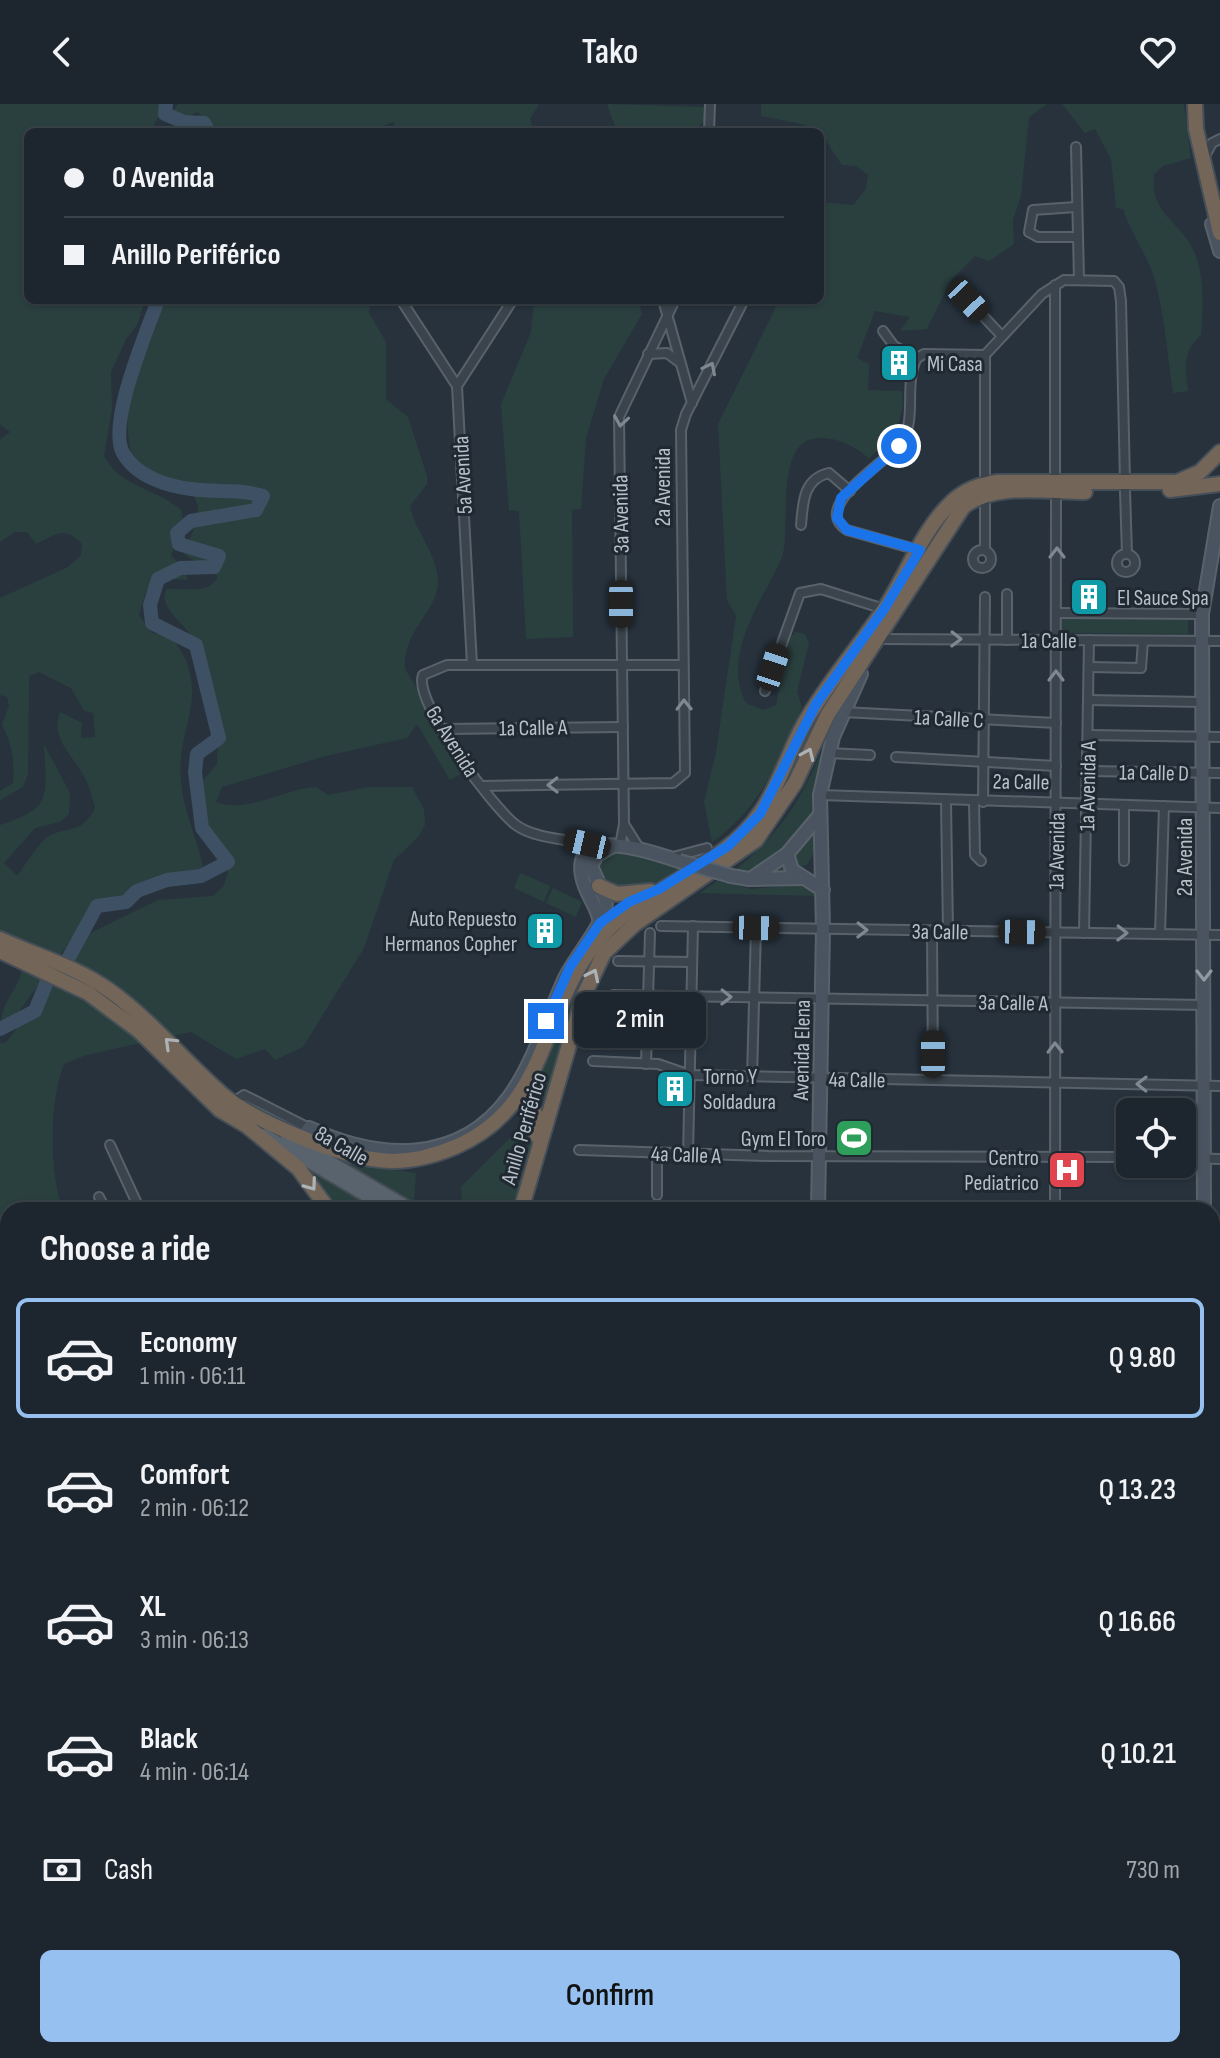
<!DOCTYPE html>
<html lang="en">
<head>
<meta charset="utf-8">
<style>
  :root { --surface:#1d262e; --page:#252e36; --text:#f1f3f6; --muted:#a0a5aa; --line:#3b434a; --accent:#95c0ef }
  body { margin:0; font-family:"Sofia Sans Condensed",sans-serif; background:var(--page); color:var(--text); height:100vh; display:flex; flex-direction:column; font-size:30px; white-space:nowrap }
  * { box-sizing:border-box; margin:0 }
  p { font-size:26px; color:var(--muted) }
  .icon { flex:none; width:44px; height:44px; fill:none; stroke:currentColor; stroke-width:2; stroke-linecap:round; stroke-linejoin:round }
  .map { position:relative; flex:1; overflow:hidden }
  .side { position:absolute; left:0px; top:1098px; width:1220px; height:856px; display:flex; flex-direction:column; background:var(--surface); border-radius:24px 24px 0 0; box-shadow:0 2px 6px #0004,0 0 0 2px var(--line) }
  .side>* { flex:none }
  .top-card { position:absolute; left:24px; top:24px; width:800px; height:176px; border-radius:12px; box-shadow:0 2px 6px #0004,0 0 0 2px var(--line); display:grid; align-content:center; height:176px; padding:0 40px; background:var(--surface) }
  .fabs { position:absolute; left:1116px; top:994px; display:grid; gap:16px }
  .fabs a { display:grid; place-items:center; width:80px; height:80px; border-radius:12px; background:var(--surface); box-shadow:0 2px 6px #0004,0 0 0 2px var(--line); font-size:40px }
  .end { position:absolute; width:36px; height:36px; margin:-18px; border:10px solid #1a73e8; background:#fff; box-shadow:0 0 0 4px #fff }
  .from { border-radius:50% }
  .bubble { position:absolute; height:56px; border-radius:12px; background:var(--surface); box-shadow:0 2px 6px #0004,0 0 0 2px var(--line); font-size:26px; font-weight:600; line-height:56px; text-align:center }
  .car { position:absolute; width:24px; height:48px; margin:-24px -12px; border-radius:10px; box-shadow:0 0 6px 2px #0007; background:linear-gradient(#222 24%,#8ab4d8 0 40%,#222 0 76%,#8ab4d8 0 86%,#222 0) }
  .top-card b { display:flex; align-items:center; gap:28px; height:76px; font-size:30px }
  .top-card b+b { border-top:2px solid var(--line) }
  .top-card i { width:20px; height:20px; background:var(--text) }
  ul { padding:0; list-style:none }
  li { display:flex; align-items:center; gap:24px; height:120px; margin:0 16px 12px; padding:0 24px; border:4px solid transparent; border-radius:12px }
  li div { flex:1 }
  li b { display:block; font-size:30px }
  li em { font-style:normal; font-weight:600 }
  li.current { border-color:var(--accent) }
  li>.icon { width:72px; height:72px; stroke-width:1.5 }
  h2 { padding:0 40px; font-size:36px; line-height:96px }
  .pay { display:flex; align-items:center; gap:20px; height:88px; padding:0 40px; font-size:30px }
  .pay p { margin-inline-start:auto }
  .button { display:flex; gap:16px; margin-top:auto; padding:16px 40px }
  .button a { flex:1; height:92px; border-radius:12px; background:var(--accent); color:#111; font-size:32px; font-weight:600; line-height:92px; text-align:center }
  header { display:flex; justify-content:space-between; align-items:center; height:104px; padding:0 40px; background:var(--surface); font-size:36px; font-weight:600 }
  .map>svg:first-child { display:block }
  .green { fill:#2a403f }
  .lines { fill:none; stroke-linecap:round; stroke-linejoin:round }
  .river { stroke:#3e5164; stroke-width:14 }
  .street-casing { stroke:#59626b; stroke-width:12 }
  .secondary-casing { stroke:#59626b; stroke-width:16 }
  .primary-casing { stroke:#444d56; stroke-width:16 }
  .highway-casing { stroke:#464f58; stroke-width:18 }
  .street { stroke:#3b444d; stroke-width:8 }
  .secondary { stroke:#495460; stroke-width:12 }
  .primary { stroke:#59636d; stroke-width:12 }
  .highway { stroke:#736658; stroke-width:14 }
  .secondary-bridge-casing { stroke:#59626b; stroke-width:16; stroke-linecap:butt }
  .secondary-bridge { stroke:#495460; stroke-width:12 }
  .oneway { stroke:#7f8891 }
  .oneway2 { stroke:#adb2b7 }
  .oneway3 { stroke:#909aa4 }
  .route { stroke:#1a73e8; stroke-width:10 }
  .labels { text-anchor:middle; stroke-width:6; stroke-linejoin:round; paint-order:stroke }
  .poi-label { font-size:22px; fill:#b7bfc8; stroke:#202932; text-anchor:start }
  .street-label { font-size:22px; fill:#b7bfc8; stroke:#202932 }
</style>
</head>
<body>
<header><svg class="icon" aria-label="back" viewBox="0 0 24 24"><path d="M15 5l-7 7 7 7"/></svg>Tako<svg class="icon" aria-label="heart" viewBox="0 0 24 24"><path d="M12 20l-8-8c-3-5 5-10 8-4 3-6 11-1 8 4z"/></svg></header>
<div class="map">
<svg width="1220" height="1954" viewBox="0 0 1220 1954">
  <rect width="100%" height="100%" fill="#27323d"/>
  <g class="green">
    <path d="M0,0H167L154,20L158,28H28V196H145L137,221L126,235L111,268L112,305L104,352C121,384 156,384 181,406L183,415L171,451L184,466L188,476C149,474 151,470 139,511L152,529L170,531C216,589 175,620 181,679C184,708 197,735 203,762L185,779L137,786L94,805L20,906L0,927C0,894 23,884 23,857L0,839V721C54,704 46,691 44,640L70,689L69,710L60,718L35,724L4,759L17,772C26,760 34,746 44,736C61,720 81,734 95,704C92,692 88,678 81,667C68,646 51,633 60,608L82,619L81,634L95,633L93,609L84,607L71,584L39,568L29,572L28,670L23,683L0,696V687L13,679C15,658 12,639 2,621L9,602L7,593L0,591V494L68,463L81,451L82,440C66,422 56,430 36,440L27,428H15L0,438V336L10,328L0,320Z"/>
    <path d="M178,0H539L530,15L534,28H399L393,18L369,28H206L207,17L197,8L174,21L173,7Z"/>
    <path d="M607,0L705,3V17L691,28H617Z"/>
    <path d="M761,0H1047L1029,13L1021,92L1013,116L1014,140L989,157L975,152L950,178L927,225L900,227L910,213L875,207L857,254L869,260L868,286L902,287C907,317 889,335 869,355C856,342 839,334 820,334C771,333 793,430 781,456C761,498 721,552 746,599L763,606L776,601L788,535L796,528L805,530L809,539L797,588L802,603C782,654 758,707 712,738L704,698L716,648L736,512L727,496L718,320L778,199L775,196H820V98L853,101L866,85L868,71L856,62L842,61L820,28L802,20L761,12Z"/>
    <path d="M1062,0H1184L1191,54L1163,62L1154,70C1149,113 1184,118 1195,150C1205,177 1203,203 1201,231C1182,248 1185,263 1188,287L1173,289C1167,251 1165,210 1154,173C1146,149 1131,129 1123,105L1116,104L1111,55L1095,25L1085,29Z"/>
    <path d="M163,196H375L370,198L369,209L386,238V295L408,313L427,372V380L410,402C415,428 439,452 438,479C437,508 402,527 405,565L468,666L450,676L417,620L407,634L326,652L222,683L216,698C248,710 283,685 316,683L328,691L369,683H412L424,705L425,721L418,733L394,756L364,844L303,943L275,956L265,945L236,955L191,928L86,951L64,960C49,996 49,1070 63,1106H8V1295L0,1289V939L6,938L62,868L82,833L158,796L213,792L223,783L228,769L221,749L209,733L198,682L217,660L218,633L192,534C184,518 156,502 167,485C185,484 209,491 218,473L184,450L198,414V402L193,390L154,373L132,355C128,333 124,308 131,286C140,254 158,229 163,196Z"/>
    <path d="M534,196H638L642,210L604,275L586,334L581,405L572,406L573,533L526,535L519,407L509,406L501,300L531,228Z"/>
    <path d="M945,416L889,512L818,616L793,677L768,715L734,749L643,806L607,837L590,864L576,901L554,982L538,1003L521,999L540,971L585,861L604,834L639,803L729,746L763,712L812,612L885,510Z"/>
    <path d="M1062,515L1188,516V530L1062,529Z"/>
    <path d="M824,642L813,750L807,761L777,768L735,766C783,726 799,699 824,642Z"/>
    <path d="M614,747H637L682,764C651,786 640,790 604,780L596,762L598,754Z"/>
    <path d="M520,769L550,782L544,798L514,784Z"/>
    <path d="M717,777L751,785L800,780L809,781L817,792L700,789Z"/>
    <path d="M553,784L582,798L576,813L546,799Z"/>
    <path d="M531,1013L535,1015L529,1066L516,1106H462L461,1083Z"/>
    <path d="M308,1041L362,1061L416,1069L414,1097L386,1087Z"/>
    <path d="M304,1060L382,1106H334Z"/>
    <path d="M8,1335V1427H0V1343Z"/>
    <path d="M0,1733L8,1739V1934L0,1933Z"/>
  </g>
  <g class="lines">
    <g class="river">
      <path d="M166,0L165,10L184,18L204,19L209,28"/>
      <path d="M0,925L35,907L48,875L68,855L97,802L126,798L137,787L167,776L201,772L228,758L202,724L195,668L197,650L219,634L196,541L152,519L150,501L158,475L180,464L214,463L219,452L179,440L177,429L191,417L256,406L263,392C235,384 218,389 191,385C166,382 136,372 123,349C107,319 147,228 158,196"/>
    </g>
    <defs>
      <g id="street">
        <path d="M709,28L710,0"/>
        <path d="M1076,43L1079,176"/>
        <path d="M1206,50L1212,39L1220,35"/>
        <path d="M1076,103L1033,106L1029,128L1038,133H1077"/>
        <path d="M401,196L457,282"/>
        <path d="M663,196L692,299"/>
        <path d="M968,196L1001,231"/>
        <path d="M883,227L894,242L917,254"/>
        <path d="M648,250L667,249L679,258"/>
        <path d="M917,254L924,250L985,251L1042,190L1064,176L1114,177L1119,183L1121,197L1125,378"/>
        <path d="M917,254C903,281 918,314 901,339C888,358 809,402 847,426L918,446"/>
        <path d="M1055,378V181"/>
        <path d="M985,380V251"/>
        <path d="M1125,387L1127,450"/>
        <path d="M985,392V446"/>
        <path d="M801,421C803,399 803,375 829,369L850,387"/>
        <circle cx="982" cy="455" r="9"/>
        <circle cx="1126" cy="459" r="9"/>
        <path d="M1057,509L1202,510"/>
        <path d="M878,535L1220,537"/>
        <path d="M1007,536V490"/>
        <path d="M472,561L457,282L512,197"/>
        <path d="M1089,563L1141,564L1143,537"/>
        <path d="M765,587L800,489L821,485L884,505"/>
        <path d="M1088,596L1203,598"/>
        <path d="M843,608L1056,619"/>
        <path d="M443,625L623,623"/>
        <path d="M1088,631L1220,633"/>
        <path d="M828,649L870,651"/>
        <path d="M896,653L1056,662"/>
        <path d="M1087,667L1220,669"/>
        <path d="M482,682L673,679L685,669L681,326L686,310L744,196"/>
        <path d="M820,691L1220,704"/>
        <path d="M946,697L948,827"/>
        <path d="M974,697L975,751L981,757"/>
        <path d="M983,698L985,493"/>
        <path d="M1124,701V757"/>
        <path d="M624,720L639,744"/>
        <path d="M587,740C566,735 533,734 516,721C493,704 412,596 423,571L447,561H683"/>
        <path d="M620,742L624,720L619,313L675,196"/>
        <path d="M673,753L707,744"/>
        <path d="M661,822L1220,831"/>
        <path d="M932,827L933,976"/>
        <path d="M1084,829L1089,536"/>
        <path d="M1160,830L1164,702"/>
        <path d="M618,857L692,858"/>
        <path d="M613,891L1204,901"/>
        <path d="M596,925L691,926"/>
        <path d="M593,957L658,960L690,971L1220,982"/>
        <path d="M646,960L650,829"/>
        <path d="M752,973L756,824"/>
        <path d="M234,998L244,991L309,1024"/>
        <path d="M110,1041L140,1106"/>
        <path d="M579,1046L768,1052L1130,1053"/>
        <path d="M657,1050V1091"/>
        <path d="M688,1051L693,822"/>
        <path d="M1182,1054L1220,1055"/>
        <path d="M99,1093L106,1106"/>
        <path d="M1055,1106L1056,388"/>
        <path d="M1212,1133H1220"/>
        <path d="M1212,1315H1220"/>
        <path d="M0,1495L8,1502"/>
        <path d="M0,1544L8,1543"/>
        <path d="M0,1564L8,1565"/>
        <path d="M0,1655L8,1654"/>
        <path d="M1212,1667H1220"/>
        <path d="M0,1691H8"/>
        <path d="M0,1725L8,1727"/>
        <path d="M1212,1771L1220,1772"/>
        <path d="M998,1946L1052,1947"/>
        <path d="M1203,1950L1220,1951"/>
        <path d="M129,1954V1946"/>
        <path d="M228,1954L229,1946"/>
        <path d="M327,1954V1946"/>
        <path d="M426,1954V1946"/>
        <path d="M604,1954V1946"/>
      </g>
      <g id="secondary">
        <path d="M1212,120L1220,147"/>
        <path d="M819,712L787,750L792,766L823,786"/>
        <path d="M731,772L749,775L803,774"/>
        <path d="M752,774L787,750"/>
        <path d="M600,819C598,802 585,790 582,772C572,719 655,749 679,757"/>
        <path d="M303,1033L309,1024C377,1056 459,1062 509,993C533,960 547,914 564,876C574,853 607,819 606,796L591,762L597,751L611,743"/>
        <path d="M818,1106L823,825L820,691L833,633L861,570"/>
        <path d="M1204,1106L1202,510L1220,402"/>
        <path d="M1212,1389H1220"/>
        <path d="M1212,1495H1220"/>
        <path d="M1212,1876H1220"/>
        <path d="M694,1946V1954"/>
        <path d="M1203,1954V1946"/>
      </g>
      <g id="primary">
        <path d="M264,1031L391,1106"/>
        <path d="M287,1033L412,1106"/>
        <path d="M1212,1238H1220"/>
        <path d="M800,1954L801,1946"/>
        <path d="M811,1954V1946"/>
      </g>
      <g id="highway">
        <path d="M1195,0L1196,25L1220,129"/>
        <path d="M1170,386L1220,380"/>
        <path d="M599,782L617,790L651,787"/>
        <path d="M0,835C35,851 77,863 109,886C151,916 184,957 223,991C254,1017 332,1049 372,1055C399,1060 429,1054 455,1043C550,1002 539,910 595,840C639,784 722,766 760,709C779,682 788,649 804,620C827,579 859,543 885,504C907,470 923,424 953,397C966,385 981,380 998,378H1177L1200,368L1220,348"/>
        <path d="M0,847L88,889L139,927L220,1006L247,1022L298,1064L329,1106"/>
        <path d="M535,1009L537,1032"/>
        <path d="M521,1106L583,893L604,849L635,820L756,736L795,679L828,610L963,403C994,378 1047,388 1085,388"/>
      </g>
    </defs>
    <use href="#street" class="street-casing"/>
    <use href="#secondary" class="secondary-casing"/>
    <use href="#primary" class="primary-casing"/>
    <use href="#highway" class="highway-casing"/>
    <use href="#street" class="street"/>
    <use href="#secondary" class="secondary"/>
    <use href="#primary" class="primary"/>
    <use href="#highway" class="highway"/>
    <defs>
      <path id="secondary-bridge" d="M679,757L731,772"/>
    </defs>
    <use href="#secondary-bridge" class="secondary-bridge-casing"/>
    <use href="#secondary-bridge" class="secondary-bridge"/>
  </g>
  <defs><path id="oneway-chevron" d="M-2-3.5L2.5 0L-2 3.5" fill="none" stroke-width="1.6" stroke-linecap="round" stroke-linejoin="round" transform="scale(2)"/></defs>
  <g class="oneway">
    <use href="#oneway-chevron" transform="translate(710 264) rotate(-63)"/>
    <use href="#oneway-chevron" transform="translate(621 317) rotate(99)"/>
    <use href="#oneway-chevron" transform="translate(1057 449) rotate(-90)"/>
    <use href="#oneway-chevron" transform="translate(956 535) rotate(1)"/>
    <use href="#oneway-chevron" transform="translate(1056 572) rotate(-90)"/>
    <use href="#oneway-chevron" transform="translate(684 601) rotate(-91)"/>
    <use href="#oneway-chevron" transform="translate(553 681) rotate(179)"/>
    <use href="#oneway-chevron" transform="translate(862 826) rotate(1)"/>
    <use href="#oneway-chevron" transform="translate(1122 829) rotate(1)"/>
    <use href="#oneway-chevron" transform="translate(726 893) rotate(1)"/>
    <use href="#oneway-chevron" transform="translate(1055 944) rotate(-91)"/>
    <use href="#oneway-chevron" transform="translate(1142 980) rotate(-179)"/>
  </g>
  <g class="oneway2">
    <use href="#oneway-chevron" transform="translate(808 650) rotate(-66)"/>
    <use href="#oneway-chevron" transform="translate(593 871) rotate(-64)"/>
    <use href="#oneway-chevron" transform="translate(170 939) rotate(-136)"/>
    <use href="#oneway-chevron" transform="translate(311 1081) rotate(54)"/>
  </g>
  <use class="oneway3" href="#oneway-chevron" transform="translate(1204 871) rotate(90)"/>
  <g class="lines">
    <path class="route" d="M546,917L570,863L600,819L629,798L659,785L728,742L760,710L816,600L884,505L920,446L847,426L837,414L841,394L899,342"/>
  </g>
  <defs>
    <symbol id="building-square" viewBox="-11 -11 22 22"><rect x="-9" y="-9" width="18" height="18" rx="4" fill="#0f9aa8" stroke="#202932"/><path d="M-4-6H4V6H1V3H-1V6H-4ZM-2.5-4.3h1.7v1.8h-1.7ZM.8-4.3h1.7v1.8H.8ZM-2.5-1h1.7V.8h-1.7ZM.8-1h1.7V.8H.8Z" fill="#fff"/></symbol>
    <symbol id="stadium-square" viewBox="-11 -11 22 22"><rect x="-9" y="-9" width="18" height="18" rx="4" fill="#2e9e5b" stroke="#202932"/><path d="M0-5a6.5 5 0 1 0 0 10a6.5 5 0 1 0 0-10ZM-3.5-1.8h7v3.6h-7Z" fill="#fff"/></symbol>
    <symbol id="hospital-square" viewBox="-11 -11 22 22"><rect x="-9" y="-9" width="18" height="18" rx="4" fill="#e0444e" stroke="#202932"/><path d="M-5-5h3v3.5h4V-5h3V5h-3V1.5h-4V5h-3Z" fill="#fff"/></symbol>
  </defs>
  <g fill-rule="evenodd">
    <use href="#building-square" x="877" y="237" width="44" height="44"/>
    <use href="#building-square" x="1067" y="471" width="44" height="44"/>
    <use href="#building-square" x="523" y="805" width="44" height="44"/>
    <use href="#building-square" x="653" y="963" width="44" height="44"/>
    <use href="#stadium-square" x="832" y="1012" width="44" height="44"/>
    <use href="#hospital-square" x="1045" y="1044" width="44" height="44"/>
  </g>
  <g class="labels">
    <g class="poi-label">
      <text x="927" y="267">Mi Casa</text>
      <text x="1117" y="501">El Sauce Spa</text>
      <text x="517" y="822" text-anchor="end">Auto Repuesto<tspan x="517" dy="25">Hermanos Copher</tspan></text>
      <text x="703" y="980">Torno Y<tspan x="703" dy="25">Soldadura</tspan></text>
      <text x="826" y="1042" text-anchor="end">Gym El Toro</text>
      <text x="1039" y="1061" text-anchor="end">Centro<tspan x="1039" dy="25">Pediatrico</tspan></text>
    </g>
    <g class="street-label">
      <text transform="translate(462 371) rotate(-93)" y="8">5a Avenida</text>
      <text transform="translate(662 383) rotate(-90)" y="8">2a Avenida</text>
      <text transform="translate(620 410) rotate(-91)" y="8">3a Avenida</text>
      <text x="1049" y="544">1a Calle</text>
      <text transform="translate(949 614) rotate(3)" y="8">1a Calle C</text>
      <text transform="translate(533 623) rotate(-1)" y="8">1a Calle A</text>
      <text transform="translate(453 637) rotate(58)" y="8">6a Avenida</text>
      <text transform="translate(1154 668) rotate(1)" y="8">1a Calle D</text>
      <text transform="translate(1021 677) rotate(1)" y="8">2a Calle</text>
      <text transform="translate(1087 682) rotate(-89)" y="8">1a Avenida A</text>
      <text transform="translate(1056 747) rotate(-89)" y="8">1a Avenida</text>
      <text transform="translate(1184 753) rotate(-90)" y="8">2a Avenida</text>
      <text transform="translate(940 827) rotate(1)" y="8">3a Calle</text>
      <text transform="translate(1013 898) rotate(1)" y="8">3a Calle A</text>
      <text transform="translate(801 946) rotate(-89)" y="8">Avenida Elena</text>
      <text transform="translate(857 975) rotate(1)" y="8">4a Calle</text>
      <text transform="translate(523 1024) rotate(-74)" y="8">Anillo Periférico</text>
      <text transform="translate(342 1041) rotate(30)" y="8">8a Calle</text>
      <text transform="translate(686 1050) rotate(2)" y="8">4a Calle A</text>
    </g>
  </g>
</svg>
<div class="fabs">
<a><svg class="icon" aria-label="locate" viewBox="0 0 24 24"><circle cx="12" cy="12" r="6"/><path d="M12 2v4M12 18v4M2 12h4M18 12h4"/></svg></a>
</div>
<i class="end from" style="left:899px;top:342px"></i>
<i class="end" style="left:546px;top:917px"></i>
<div class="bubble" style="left:574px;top:888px;width:132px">2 min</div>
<i class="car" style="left:968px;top:196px;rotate:137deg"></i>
<i class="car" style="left:621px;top:500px;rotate:180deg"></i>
<i class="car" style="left:773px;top:563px;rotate:18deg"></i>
<i class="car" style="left:587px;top:740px;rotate:283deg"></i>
<i class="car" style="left:756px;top:824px;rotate:91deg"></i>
<i class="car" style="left:1022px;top:828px;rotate:91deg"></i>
<i class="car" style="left:933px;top:950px;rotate:0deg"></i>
<div class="top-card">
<b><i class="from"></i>0 Avenida</b>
<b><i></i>Anillo Periférico</b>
</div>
<section class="side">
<h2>Choose a ride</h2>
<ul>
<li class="current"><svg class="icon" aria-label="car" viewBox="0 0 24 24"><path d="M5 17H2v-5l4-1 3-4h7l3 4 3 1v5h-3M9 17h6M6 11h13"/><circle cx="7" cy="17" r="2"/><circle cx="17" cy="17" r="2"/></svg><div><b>Economy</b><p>1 min · 06:11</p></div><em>Q 9.80</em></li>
<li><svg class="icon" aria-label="car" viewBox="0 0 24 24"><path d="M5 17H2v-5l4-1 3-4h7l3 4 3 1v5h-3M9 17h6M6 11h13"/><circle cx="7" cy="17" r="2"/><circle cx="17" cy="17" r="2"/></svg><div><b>Comfort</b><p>2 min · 06:12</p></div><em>Q 13.23</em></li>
<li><svg class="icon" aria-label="car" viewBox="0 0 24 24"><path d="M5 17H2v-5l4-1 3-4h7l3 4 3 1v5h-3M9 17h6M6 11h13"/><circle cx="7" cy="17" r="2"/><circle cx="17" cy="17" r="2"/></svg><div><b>XL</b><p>3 min · 06:13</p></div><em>Q 16.66</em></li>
<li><svg class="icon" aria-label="car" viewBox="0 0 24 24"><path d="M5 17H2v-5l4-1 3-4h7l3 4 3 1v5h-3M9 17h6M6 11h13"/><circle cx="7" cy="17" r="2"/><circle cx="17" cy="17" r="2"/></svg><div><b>Black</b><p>4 min · 06:14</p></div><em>Q 10.21</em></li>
</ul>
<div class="pay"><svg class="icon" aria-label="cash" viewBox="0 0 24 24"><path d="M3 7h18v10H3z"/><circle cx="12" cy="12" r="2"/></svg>Cash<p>730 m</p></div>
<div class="button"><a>Confirm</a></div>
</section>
</div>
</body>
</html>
